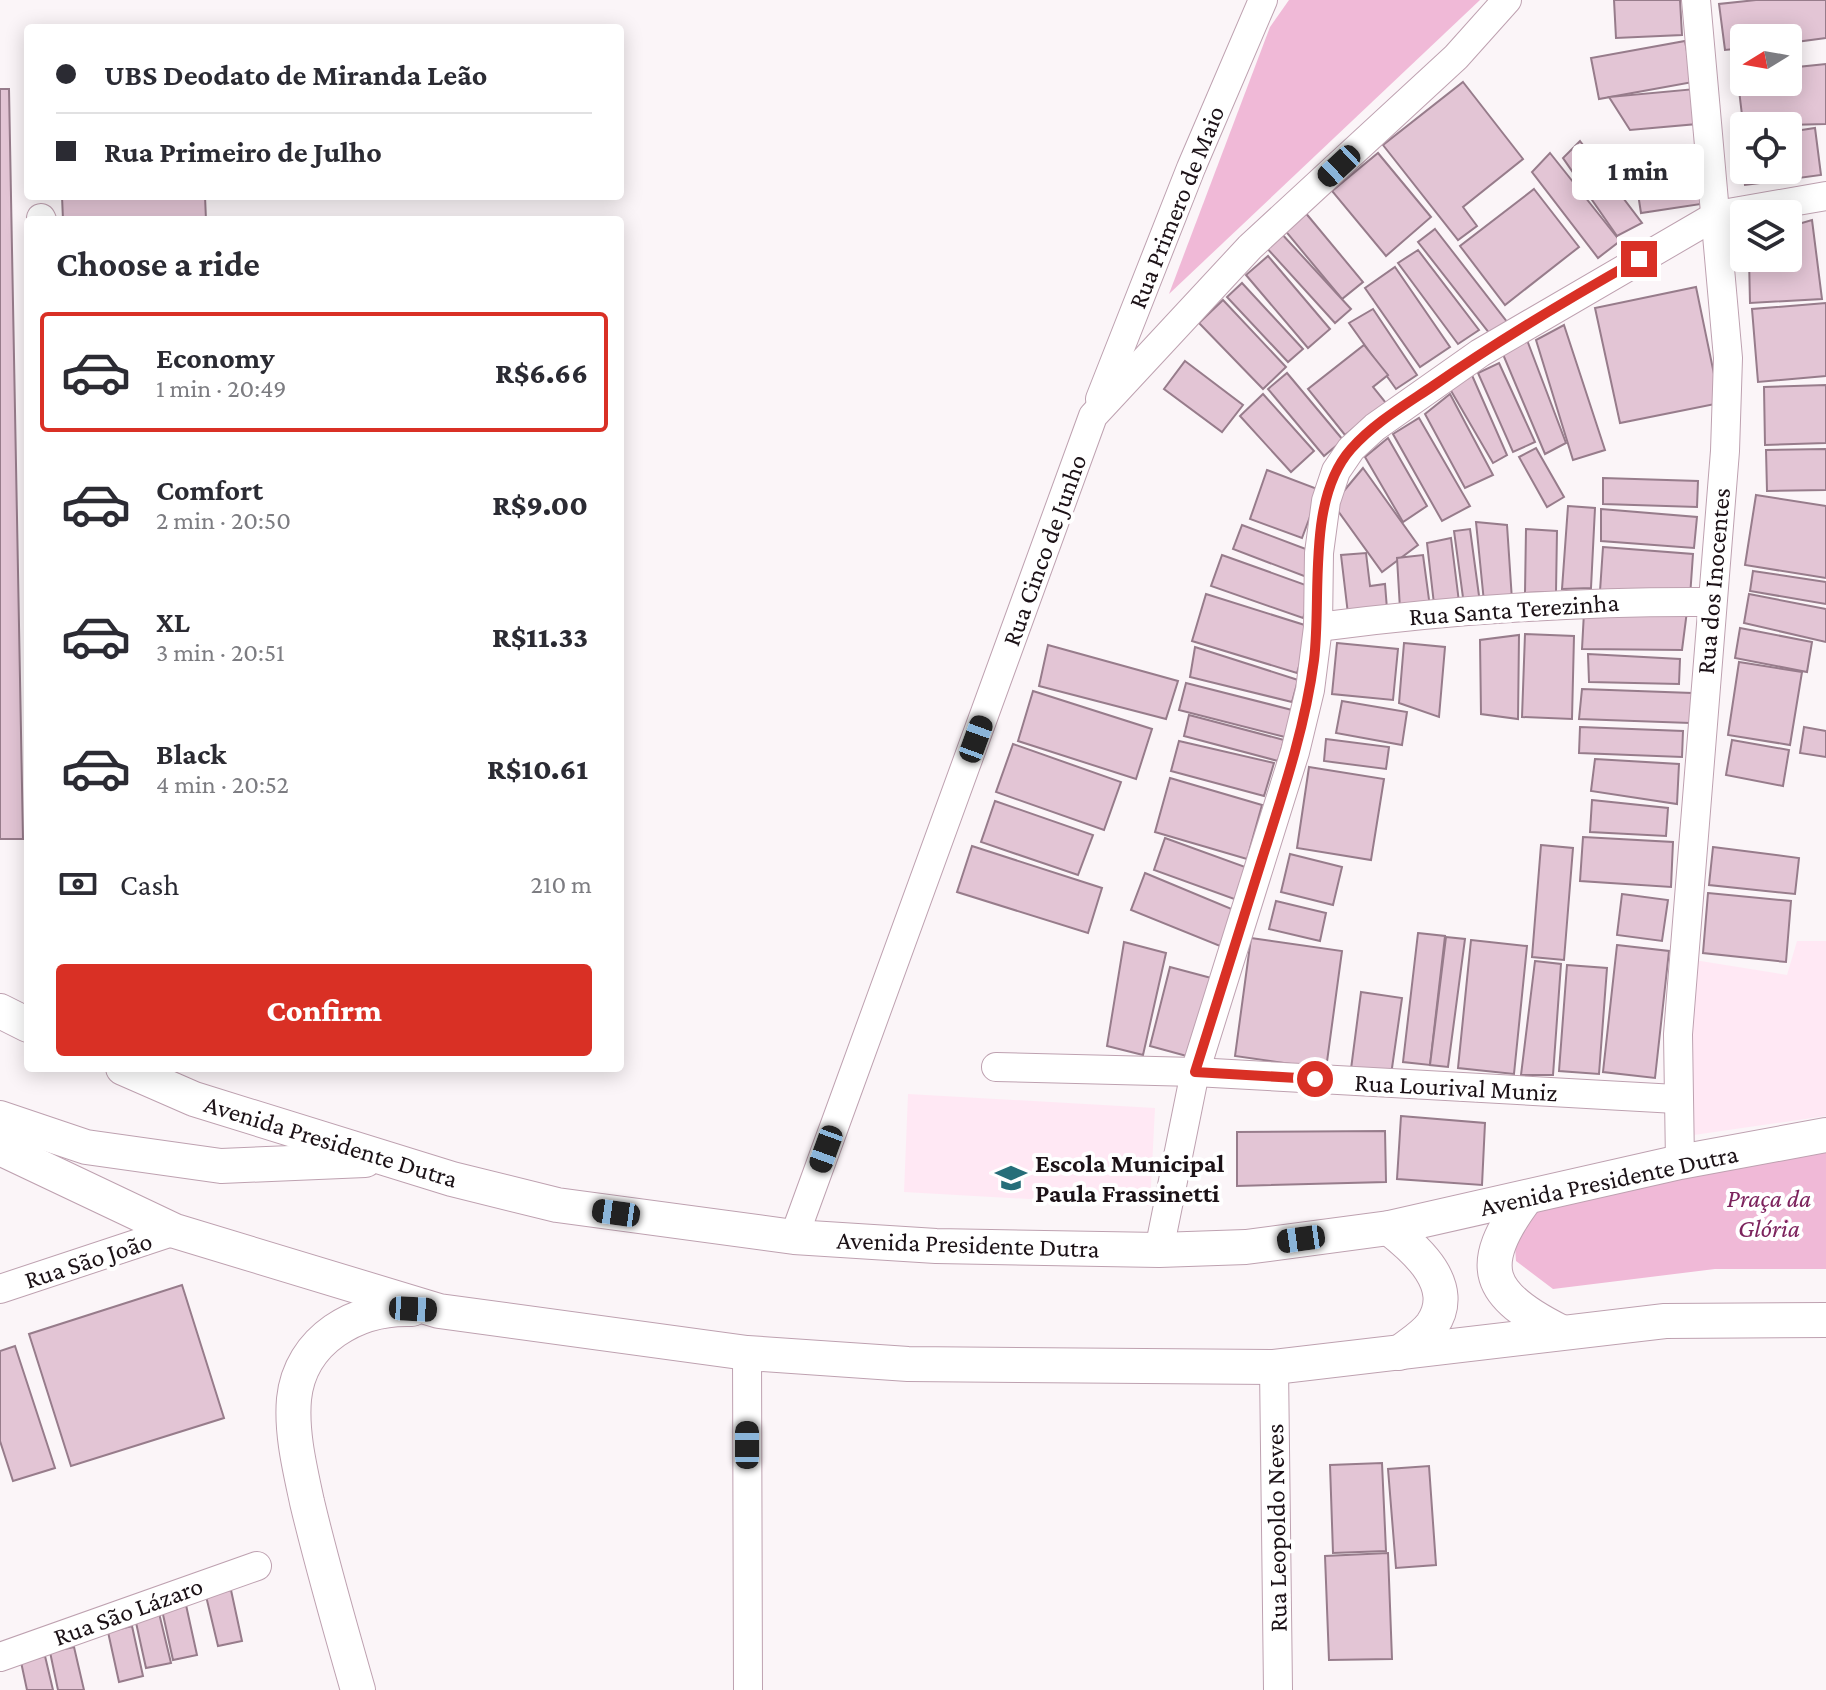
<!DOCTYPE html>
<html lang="en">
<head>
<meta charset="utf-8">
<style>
  :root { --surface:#fff; --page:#f7f7f7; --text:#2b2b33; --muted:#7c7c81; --line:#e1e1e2; --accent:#d93025 }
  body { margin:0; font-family:"Crimson Pro",serif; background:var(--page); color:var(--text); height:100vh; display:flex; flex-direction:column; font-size:30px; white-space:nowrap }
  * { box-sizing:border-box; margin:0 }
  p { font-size:26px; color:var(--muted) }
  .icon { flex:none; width:44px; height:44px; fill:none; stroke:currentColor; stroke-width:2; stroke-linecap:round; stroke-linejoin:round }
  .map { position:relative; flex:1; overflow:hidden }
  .side { position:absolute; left:24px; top:216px; width:600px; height:856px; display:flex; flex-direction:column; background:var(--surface); border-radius:8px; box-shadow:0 4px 20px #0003 }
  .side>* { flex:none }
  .top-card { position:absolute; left:24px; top:24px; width:600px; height:176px; border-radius:8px; box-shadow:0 4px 20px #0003; display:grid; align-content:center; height:176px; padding:0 32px; background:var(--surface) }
  .needle { width:52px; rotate:259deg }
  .buttons { position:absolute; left:1730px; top:24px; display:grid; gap:16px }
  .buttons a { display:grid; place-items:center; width:72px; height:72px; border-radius:8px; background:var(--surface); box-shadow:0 4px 20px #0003; font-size:40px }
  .end { position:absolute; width:36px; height:36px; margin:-18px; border:10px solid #d93025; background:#fff; box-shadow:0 0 0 4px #fff }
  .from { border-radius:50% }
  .bubble { position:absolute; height:56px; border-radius:8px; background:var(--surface); box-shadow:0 4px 20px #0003; font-size:26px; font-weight:800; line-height:56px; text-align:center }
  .car { position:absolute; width:24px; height:48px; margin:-24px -12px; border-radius:10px; box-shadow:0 0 6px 2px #0007; background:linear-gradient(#222 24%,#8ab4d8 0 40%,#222 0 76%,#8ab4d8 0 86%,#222 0) }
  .top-card b { display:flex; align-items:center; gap:28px; height:76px; font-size:30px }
  .top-card b+b { border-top:2px solid var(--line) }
  .top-card i { width:20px; height:20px; background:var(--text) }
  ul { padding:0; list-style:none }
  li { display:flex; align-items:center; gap:24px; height:120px; margin:0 16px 12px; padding:0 16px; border:4px solid transparent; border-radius:8px }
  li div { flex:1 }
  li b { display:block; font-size:30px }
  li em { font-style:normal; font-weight:800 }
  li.active { border-color:var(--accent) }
  li>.icon { width:72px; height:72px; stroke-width:1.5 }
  h2 { padding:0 32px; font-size:36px; line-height:96px }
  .pay { display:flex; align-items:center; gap:20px; height:88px; padding:0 32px; font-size:30px }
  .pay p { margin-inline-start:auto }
  .primary-button { display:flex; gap:16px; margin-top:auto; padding:16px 32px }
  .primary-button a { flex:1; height:92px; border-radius:8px; background:var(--accent); color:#fff; font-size:32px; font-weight:800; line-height:92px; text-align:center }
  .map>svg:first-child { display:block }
  .built { fill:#ffe8f4 }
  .green { fill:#f0b9d7 }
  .building { fill:#e3c5d5; stroke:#977c8b; stroke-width:2 }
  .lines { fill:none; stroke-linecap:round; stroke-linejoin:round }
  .minor-casing { stroke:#bea1b0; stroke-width:30 }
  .tertiary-casing { stroke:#bea1b0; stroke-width:36 }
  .minor { stroke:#fff; stroke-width:28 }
  .tertiary { stroke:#fff; stroke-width:34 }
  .route { stroke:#d93025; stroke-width:10 }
  .labels { text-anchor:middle; stroke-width:8; stroke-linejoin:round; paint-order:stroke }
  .street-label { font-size:26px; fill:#1c1217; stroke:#fff }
  .poi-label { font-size:26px; font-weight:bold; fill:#1c1217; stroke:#fff; text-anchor:start }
  .park-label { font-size:26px; font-style:italic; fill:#7c235d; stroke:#fff }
</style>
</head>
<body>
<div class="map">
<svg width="1826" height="1690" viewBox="0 0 1826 1690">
  <rect width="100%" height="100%" fill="#fbf5f8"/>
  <g class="built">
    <path d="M1797,941H1826V1116L1694,1135L1688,959L1787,975Z"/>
    <path d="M908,1094L1155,1108L1150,1206L904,1192Z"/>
  </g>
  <g class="green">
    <path d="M1289,0H1480L1169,294L1270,27Z"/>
    <path d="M1826,1144V1269H1715L1553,1289L1516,1261L1514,1232L1539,1202Z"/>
  </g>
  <g class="building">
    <path d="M1614,0H1680L1682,35L1616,38Z"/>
    <path d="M1756,0H1826V38L1788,43V38H1744V48L1725,50L1719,4Z"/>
    <path d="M1685,41L1693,82L1599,99L1591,58Z"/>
    <path d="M1826,64V124L1744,126V132L1737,73L1744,72V82H1788V68Z"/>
    <path d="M1463,82L1523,159L1463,207L1477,226L1458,240L1383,145Z"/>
    <path d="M0,89H9L23,839H0Z"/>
    <path d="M1695,89L1697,124L1630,130L1609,97Z"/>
    <path d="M1815,128L1821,175L1745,185L1739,138L1744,137V170H1788V132Z"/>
    <path d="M1580,141L1642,223L1617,236L1563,158Z"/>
    <path d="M1693,146L1701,204L1641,213L1632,155Z"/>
    <path d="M1378,153L1431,217L1386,256L1332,191Z"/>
    <path d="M1550,153L1620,241L1598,258L1532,172Z"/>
    <path d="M1534,189L1579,247L1505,305L1460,246Z"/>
    <path d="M62,196H205L206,220H63Z"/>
    <path d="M1304,211L1363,282L1342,299L1283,228Z"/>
    <path d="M1812,220L1822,299L1750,303L1749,258H1788V227Z"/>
    <path d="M1435,229L1511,327L1490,334L1418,242Z"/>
    <path d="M1280,232L1351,309L1335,323L1265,246Z"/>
    <path d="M1418,250L1479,330L1458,344L1398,263Z"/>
    <path d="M1268,256L1330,329L1308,348L1246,275Z"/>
    <path d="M1395,267L1450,347L1420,367L1365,288Z"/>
    <path d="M1242,283L1303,349L1288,362L1227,297Z"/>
    <path d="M1696,287L1720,403L1620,423L1595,308Z"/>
    <path d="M1223,300L1286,367L1263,389L1199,323Z"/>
    <path d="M1826,303V376L1758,382L1752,309Z"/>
    <path d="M1373,309L1417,375L1396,389L1349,323Z"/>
    <path d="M1564,325L1605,450L1573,460L1536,340Z"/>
    <path d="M1527,340L1566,443L1545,454L1502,352Z"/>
    <path d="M1364,345L1388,375L1373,387L1386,403L1345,435L1308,389Z"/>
    <path d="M1185,361L1243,405L1222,432L1164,389Z"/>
    <path d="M1499,363L1535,442L1513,452L1478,373Z"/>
    <path d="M1287,373L1343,440L1324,456L1268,389Z"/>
    <path d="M1471,373L1507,455L1493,463L1450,389Z"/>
    <path d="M1826,385V443L1765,445L1764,387Z"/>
    <path d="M1263,394L1314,451L1291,472L1240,416Z"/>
    <path d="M1450,394L1493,475L1465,488L1425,414Z"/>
    <path d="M1419,418L1470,506L1442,521L1393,434Z"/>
    <path d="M1388,438L1427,506L1403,522L1365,457Z"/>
    <path d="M1536,448L1564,497L1547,507L1519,457Z"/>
    <path d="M1826,449V490L1767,491L1766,450Z"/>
    <path d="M1363,468L1418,545L1382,572L1333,504Z"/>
    <path d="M1267,470L1320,490L1302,538L1250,519Z"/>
    <path d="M1603,478L1698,481L1697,507L1603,504Z"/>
    <path d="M1756,495L1826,506V578L1745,565Z"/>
    <path d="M1568,506L1595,508L1591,588L1562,589Z"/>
    <path d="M1601,509L1697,517L1694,548L1601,541Z"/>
    <path d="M1476,522L1507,525L1512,600L1484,602Z"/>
    <path d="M1242,525L1311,551L1312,579L1233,549Z"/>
    <path d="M1470,529L1480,603L1464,605L1454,531Z"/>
    <path d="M1526,529L1557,531L1556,592L1525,593Z"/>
    <path d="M1451,538L1459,602L1434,604L1427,543Z"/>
    <path d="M1603,547L1693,554L1690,597L1600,591Z"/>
    <path d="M1366,553L1370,586L1385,584L1387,609L1348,614L1341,555Z"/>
    <path d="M1222,555L1314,588L1303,618L1211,586Z"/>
    <path d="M1423,555L1430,607L1400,609L1397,558Z"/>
    <path d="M1753,571L1826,582V604L1750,591Z"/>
    <path d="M1206,594L1311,627L1297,673L1192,641Z"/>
    <path d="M1749,594L1826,609V642L1744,623Z"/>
    <path d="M1687,611L1682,650L1582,649L1584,612Z"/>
    <path d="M1740,628L1812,642L1807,672L1735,658Z"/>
    <path d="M1525,634L1574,636L1572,719L1522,717Z"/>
    <path d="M1519,635L1518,719L1481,714L1480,640Z"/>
    <path d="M1337,643L1398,649L1393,700L1332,694Z"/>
    <path d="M1404,643L1445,647L1439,717L1399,703Z"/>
    <path d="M1048,645L1178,681L1166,719L1039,686Z"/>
    <path d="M1195,647L1298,680L1292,702L1190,677Z"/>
    <path d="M1588,654L1680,659L1679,684L1589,682Z"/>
    <path d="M1739,662L1802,672L1790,745L1728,735Z"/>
    <path d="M1186,683L1296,711L1289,738L1179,710Z"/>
    <path d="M1582,689L1692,693L1690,723L1579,719Z"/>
    <path d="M1033,691L1152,729L1136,779L1018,741Z"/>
    <path d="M1342,701L1407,712L1402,745L1336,733Z"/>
    <path d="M1189,715L1284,740L1278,761L1184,736Z"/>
    <path d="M1580,727L1683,731L1682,757L1579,753Z"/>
    <path d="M1804,727L1826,731V757L1800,753Z"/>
    <path d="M1326,739L1389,747L1386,769L1324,761Z"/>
    <path d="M1732,740L1789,750L1783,786L1726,775Z"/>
    <path d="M1179,741L1274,763L1264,796L1171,771Z"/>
    <path d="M1013,744L1121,782L1104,830L996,792Z"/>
    <path d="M1595,759L1679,764L1677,804L1591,791Z"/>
    <path d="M1309,767L1384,779L1371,860L1297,848Z"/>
    <path d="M1170,778L1262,805L1247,859L1155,832Z"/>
    <path d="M1592,800L1668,808L1666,836L1590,832Z"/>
    <path d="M995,801L1093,835L1078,875L981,842Z"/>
    <path d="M1583,837L1673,842L1671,887L1580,881Z"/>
    <path d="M1165,838L1248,868L1237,900L1154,870Z"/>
    <path d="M1541,845L1573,848L1564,960L1532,957Z"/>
    <path d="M972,846L1102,888L1088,933L957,892Z"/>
    <path d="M1713,847L1799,858L1795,894L1709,885Z"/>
    <path d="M1290,854L1342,867L1333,905L1281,892Z"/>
    <path d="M1145,873L1234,910L1220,946L1131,910Z"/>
    <path d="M1708,893L1791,901L1786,962L1703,953Z"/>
    <path d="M1622,894L1668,900L1662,941L1617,935Z"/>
    <path d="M1276,901L1326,913L1320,941L1269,929Z"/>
    <path d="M1418,933L1445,936L1430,1065L1403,1062Z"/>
    <path d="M1446,937L1465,939L1448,1067L1430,1065Z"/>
    <path d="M1251,938L1342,951L1326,1069L1235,1056Z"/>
    <path d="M1471,940L1527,946L1514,1074L1458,1068Z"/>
    <path d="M1124,942L1166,953L1143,1055L1107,1046Z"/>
    <path d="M1617,945L1669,951L1655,1078L1603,1072Z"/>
    <path d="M1535,961L1561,964L1553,1075H1521Z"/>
    <path d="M1567,965L1607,968L1599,1074L1559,1071Z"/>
    <path d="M1170,967L1215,979L1194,1058L1150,1046Z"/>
    <path d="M1361,992L1402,998L1391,1075L1351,1069Z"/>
    <path d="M1401,1116L1485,1123L1482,1185L1397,1179Z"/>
    <path d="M1385,1131L1386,1182L1237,1186V1132Z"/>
    <path d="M182,1285L224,1418L71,1466L29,1334Z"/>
    <path d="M15,1346L55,1468L13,1481L0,1441V1351Z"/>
    <path d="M1382,1463L1386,1551L1333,1553L1330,1465Z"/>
    <path d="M1429,1466L1436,1565L1396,1568L1388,1469Z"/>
    <path d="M1388,1553L1392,1659L1329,1660L1325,1556Z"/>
    <path d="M231,1590L242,1641L218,1646L206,1596Z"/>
    <path d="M186,1605L197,1655L173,1660L162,1610Z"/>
    <path d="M159,1613L171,1663L146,1668L135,1618Z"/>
    <path d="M132,1626L143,1676L119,1682L108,1632Z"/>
    <path d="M74,1647L84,1690H58L50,1652Z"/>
    <path d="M45,1656L53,1690H27L21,1662Z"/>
  </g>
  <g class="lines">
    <defs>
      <g id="minor">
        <path d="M41,218L42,220"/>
        <path d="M1100,399L1191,168L1263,0"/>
        <path d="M1318,627C1449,610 1578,601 1710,602"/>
        <path d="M996,1067L1195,1072L1676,1099"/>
        <path d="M1680,1162L1678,1034L1725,451L1728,358L1696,0"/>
        <path d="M794,1237L1093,416L1250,247L1456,57L1507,0"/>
        <path d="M1159,1250L1195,1072L1295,752L1310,690L1318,627L1319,553L1326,501L1336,471L1351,449L1375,427L1480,353L1717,215L1826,196"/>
        <path d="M0,1289L175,1231"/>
        <path d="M747,1353L748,1690"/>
        <path d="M1274,1367L1278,1690"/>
        <path d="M0,1657L257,1566"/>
      </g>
      <g id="tertiary">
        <path d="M0,1011L28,1025"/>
        <path d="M123,1068L194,1099L452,1179L557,1205L794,1237L936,1246L1159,1250L1246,1247L1389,1228L1680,1162L1826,1135"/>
        <path d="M0,1118L86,1147L221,1166L365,1160"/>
        <path d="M0,1148L175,1231L439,1311L747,1353L908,1364L1274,1367L1665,1321L1826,1320"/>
        <path d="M1526,1198C1474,1267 1487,1295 1561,1332"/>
        <path d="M1389,1228C1416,1249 1459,1286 1432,1325C1424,1336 1409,1345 1399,1353"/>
        <path d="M358,1690C340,1627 322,1565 307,1502C300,1469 291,1433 294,1399C300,1339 357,1307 412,1309"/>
      </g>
    </defs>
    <use href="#minor" class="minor-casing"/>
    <use href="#tertiary" class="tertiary-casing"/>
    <use href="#minor" class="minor"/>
    <use href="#tertiary" class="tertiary"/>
  </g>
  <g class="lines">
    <path class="route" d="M1315,1079L1195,1072C1217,1001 1239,930 1262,859C1283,793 1305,728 1314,660C1322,596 1306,500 1351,449C1374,423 1405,405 1433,386C1499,340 1568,299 1639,259"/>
  </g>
  <defs>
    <symbol id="school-bare" viewBox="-9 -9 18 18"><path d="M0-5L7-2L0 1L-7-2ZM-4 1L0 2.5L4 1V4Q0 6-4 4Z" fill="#266e79" stroke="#fff" stroke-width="2.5" paint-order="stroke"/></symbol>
  </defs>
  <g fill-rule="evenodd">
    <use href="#school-bare" x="989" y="1156" width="44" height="44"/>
  </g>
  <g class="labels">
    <g class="street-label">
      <text transform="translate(1176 207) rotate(-68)" y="9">Rua Primero de Maio</text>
      <text transform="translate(1044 550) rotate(-70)" y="9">Rua Cinco de Junho</text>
      <text transform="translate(1713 581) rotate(-85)" y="9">Rua dos Inocentes</text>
      <text transform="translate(1514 609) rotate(-4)" y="9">Rua Santa Terezinha</text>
      <text transform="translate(1456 1087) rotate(3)" y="9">Rua Lourival Muniz</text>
      <text transform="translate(331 1141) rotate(17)" y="9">Avenida Presidente Dutra</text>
      <text transform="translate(1609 1180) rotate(-12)" y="9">Avenida Presidente Dutra</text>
      <text transform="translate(968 1244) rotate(2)" y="9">Avenida Presidente Dutra</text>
      <text transform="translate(88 1260) rotate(-18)" y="9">Rua São João</text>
      <text transform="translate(1276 1528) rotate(-91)" y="9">Rua Leopoldo Neves</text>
      <text transform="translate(128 1611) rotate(-20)" y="9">Rua São Lázaro</text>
    </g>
    <g class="poi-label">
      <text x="1035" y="1172">Escola Municipal<tspan x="1035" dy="30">Paula Frassinetti</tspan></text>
    </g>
    <g class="park-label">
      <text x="1769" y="1207">Praça da<tspan x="1769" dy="30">Glória</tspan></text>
    </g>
  </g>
</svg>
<div class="buttons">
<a><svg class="needle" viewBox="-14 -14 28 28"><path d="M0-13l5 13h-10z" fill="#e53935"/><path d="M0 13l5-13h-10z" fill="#7c7c81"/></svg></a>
<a><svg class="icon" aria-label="locate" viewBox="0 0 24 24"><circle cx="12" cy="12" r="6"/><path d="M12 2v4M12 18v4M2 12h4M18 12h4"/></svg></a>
<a><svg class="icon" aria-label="layers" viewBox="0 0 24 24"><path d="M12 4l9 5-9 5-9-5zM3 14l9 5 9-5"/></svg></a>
</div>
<i class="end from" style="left:1315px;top:1079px"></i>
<i class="end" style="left:1639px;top:259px"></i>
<div class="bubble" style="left:1572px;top:144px;width:132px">1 min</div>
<i class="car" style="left:1339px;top:166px;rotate:227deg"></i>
<i class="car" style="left:976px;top:739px;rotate:20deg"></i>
<i class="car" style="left:826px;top:1149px;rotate:200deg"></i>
<i class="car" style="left:616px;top:1213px;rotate:278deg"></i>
<i class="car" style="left:1301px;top:1239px;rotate:262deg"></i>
<i class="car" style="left:413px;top:1309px;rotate:93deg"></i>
<i class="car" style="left:747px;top:1445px;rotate:0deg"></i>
<div class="top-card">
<b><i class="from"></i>UBS Deodato de Miranda Leão</b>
<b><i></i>Rua Primeiro de Julho</b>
</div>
<section class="side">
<h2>Choose a ride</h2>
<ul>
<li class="active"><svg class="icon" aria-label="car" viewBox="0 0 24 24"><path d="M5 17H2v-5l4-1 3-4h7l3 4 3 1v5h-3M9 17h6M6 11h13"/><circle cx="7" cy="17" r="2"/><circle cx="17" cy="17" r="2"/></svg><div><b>Economy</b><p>1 min · 20:49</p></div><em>R$6.66</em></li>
<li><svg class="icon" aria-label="car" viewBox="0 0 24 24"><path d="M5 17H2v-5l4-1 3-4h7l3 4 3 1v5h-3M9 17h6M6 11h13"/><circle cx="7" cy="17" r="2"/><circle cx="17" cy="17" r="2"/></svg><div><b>Comfort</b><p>2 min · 20:50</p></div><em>R$9.00</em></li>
<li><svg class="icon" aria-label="car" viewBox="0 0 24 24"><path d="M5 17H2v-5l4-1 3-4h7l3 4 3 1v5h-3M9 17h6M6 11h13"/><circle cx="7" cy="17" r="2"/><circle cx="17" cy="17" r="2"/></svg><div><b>XL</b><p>3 min · 20:51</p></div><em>R$11.33</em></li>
<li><svg class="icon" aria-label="car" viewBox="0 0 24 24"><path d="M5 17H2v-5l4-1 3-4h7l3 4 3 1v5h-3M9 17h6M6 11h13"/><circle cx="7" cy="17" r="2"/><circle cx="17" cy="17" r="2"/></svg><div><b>Black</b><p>4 min · 20:52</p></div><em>R$10.61</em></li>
</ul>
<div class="pay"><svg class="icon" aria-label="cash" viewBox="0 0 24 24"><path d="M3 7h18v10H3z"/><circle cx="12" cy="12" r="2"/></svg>Cash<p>210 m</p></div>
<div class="primary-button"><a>Confirm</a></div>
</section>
</div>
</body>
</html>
